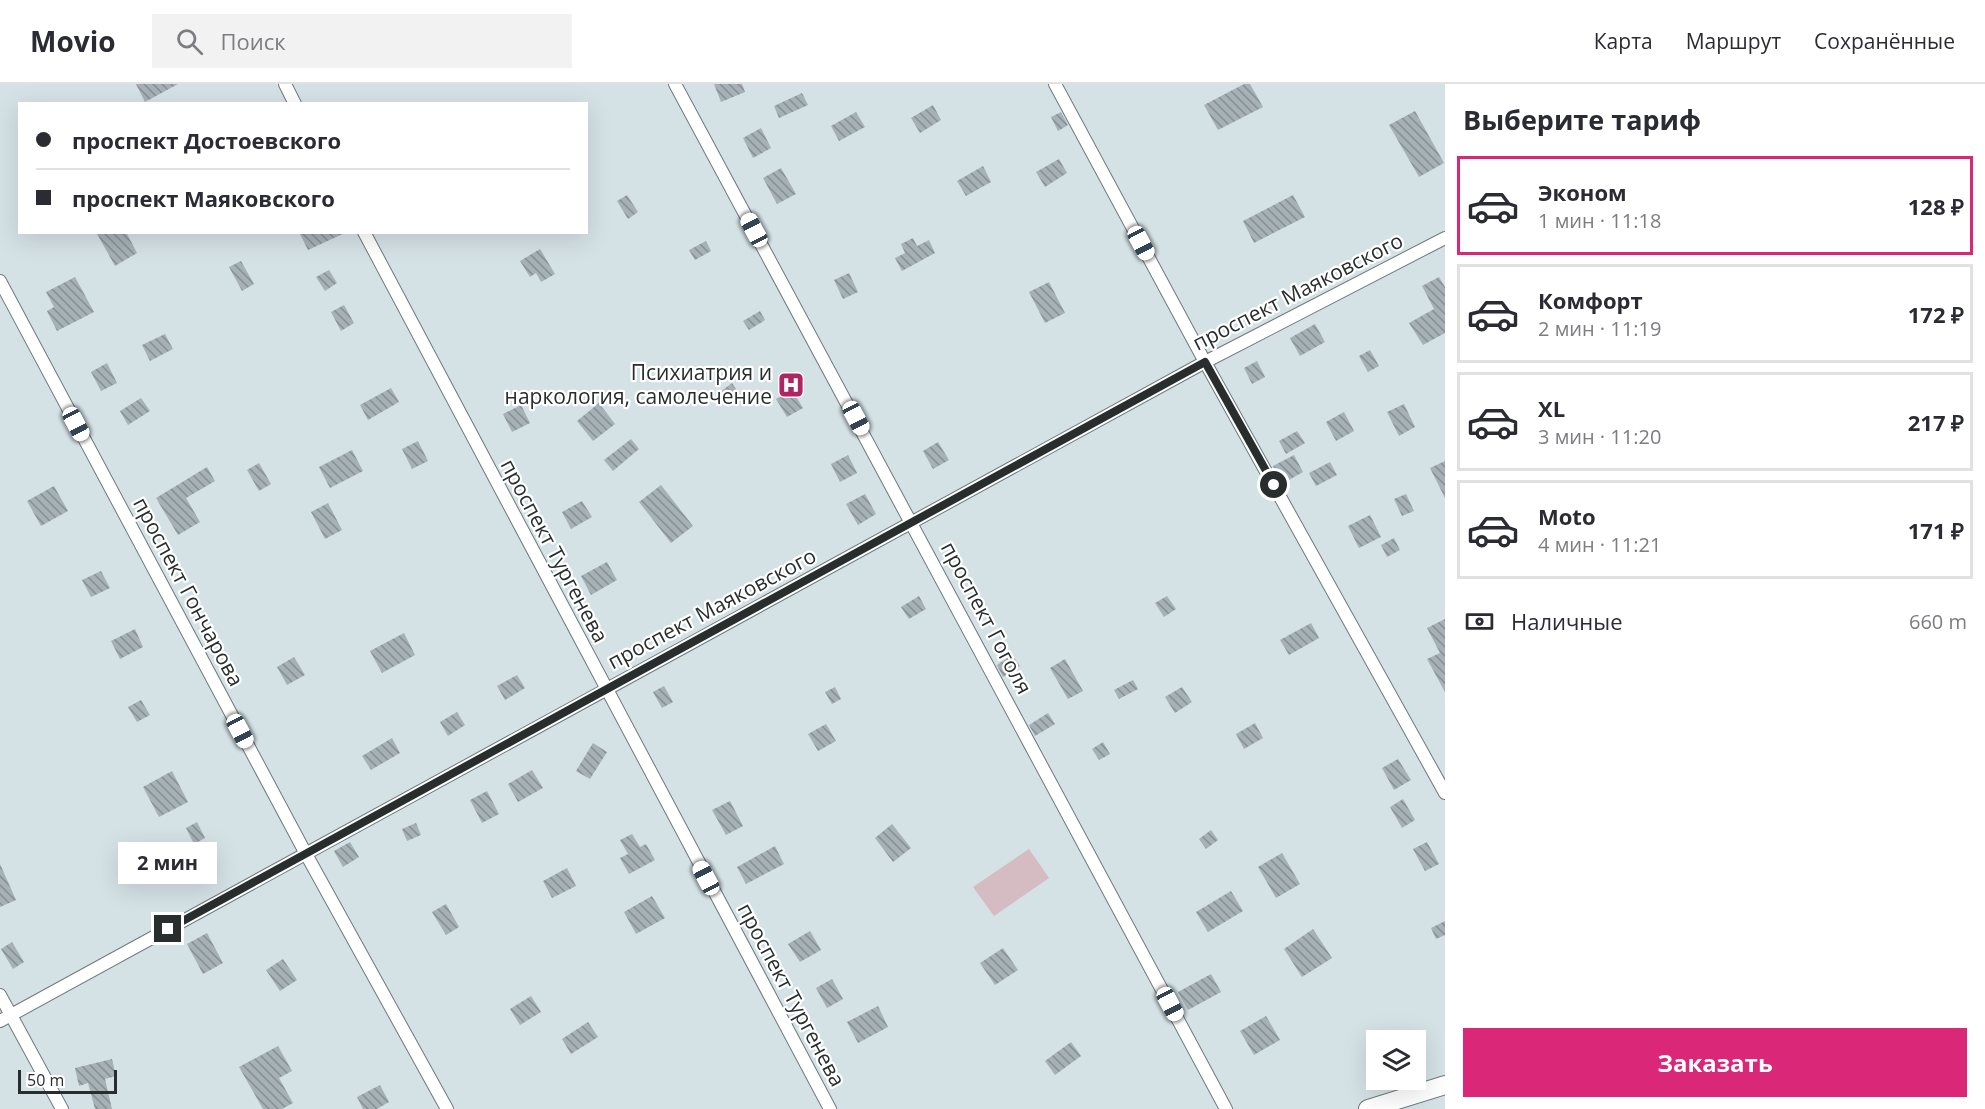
<!DOCTYPE html>
<html lang="ru">
<head>
<meta charset="utf-8">
<style>
  :root { --surface:#fff; --page:#f2f2f3; --text:#2b2b33; --muted:#7c7c81; --line:#e1e1e2; --accent:#db2777 }
  body { margin:0; font-family:"Open Sans",sans-serif; background:var(--page); color:var(--text); height:100vh; display:flex; flex-direction:column; font-size:22px; white-space:nowrap }
  * { box-sizing:border-box; margin:0 }
  p { font-size:20px; color:var(--muted) }
  .icon { flex:none; width:33px; height:33px; fill:none; stroke:currentColor; stroke-width:2; stroke-linecap:round; stroke-linejoin:round }
  .map { position:relative; flex:1; overflow:hidden }
  .side { display:flex; flex-direction:column; background:var(--surface); width:540px }
  .side>* { flex:none }
  .hud { position:absolute; left:18px; top:18px; width:570px; height:132px; border-radius:0px; box-shadow:0 6px 24px #0002; display:grid; align-content:center; height:132px; padding:0 18px; background:var(--surface) }
  .buttons { position:absolute; left:1366px; top:946px; display:grid; gap:12px }
  .buttons a { display:grid; place-items:center; width:60px; height:60px; border-radius:0px; background:var(--surface); box-shadow:0 6px 24px #0002; font-size:30px }
  .scale { position:absolute; left:18px; bottom:15px; width:99px; box-sizing:border-box; padding-left:6px; border:3px solid #282d2e; border-top:0; font-size:16px; line-height:21px; white-space:nowrap; color:#282d2e; -webkit-text-stroke:4px #fff; paint-order:stroke }
  .end { position:absolute; width:27px; height:27px; margin:-14px; border:8px solid #282d2e; background:#fff; box-shadow:0 0 0 3px #fff }
  .from { border-radius:50% }
  .bubble { position:absolute; height:42px; border-radius:0px; background:var(--surface); box-shadow:0 6px 24px #0002; font-size:20px; font-weight:700; line-height:42px; text-align:center }
  .car { position:absolute; width:18px; height:36px; margin:-18px -9px; border-radius:8px; box-shadow:0 0 4px 2px #0007; background:linear-gradient(#fff 24%,#345 0 40%,#fff 0 76%,#345 0 86%,#fff 0) }
  .hud b { display:flex; align-items:center; gap:21px; height:57px; font-size:22px }
  .hud b+b { border-top:2px solid var(--line) }
  .hud i { width:15px; height:15px; background:var(--text) }
  ul { padding:0; list-style:none }
  li { display:flex; align-items:center; gap:18px; height:99px; margin:0 12px 9px; padding:0 6px; border:3px solid var(--line); border-radius:0px }
  li div { flex:1 }
  li b { display:block; font-size:22px }
  li em { font-style:normal; font-weight:700 }
  li.on { border-color:var(--accent) }
  li>.icon { width:54px; height:54px; stroke-width:1.5 }
  h2 { padding:0 18px; font-size:27px; line-height:72px }
  .pay { display:flex; align-items:center; gap:15px; height:66px; padding:0 18px; font-size:22px }
  .pay p { margin-inline-start:auto }
  .cta { display:flex; gap:12px; margin-top:auto; padding:12px 18px }
  .cta a { flex:1; height:69px; border-radius:0px; background:var(--accent); color:#fff; font-size:24px; font-weight:700; line-height:69px; text-align:center }
  header { display:flex; align-items:center; gap:36px; box-sizing:border-box; height:84px; padding:0 30px; background:var(--surface); border-bottom:2px solid var(--line) }
  header strong { font-size:28px }
  nav { display:flex; gap:33px; margin-inline-start:auto; font-size:21px }
  .search { width:420px; height:54px; background:var(--page); display:flex; align-items:center; gap:15px; box-sizing:border-box; padding:0 21px; border-radius:0px; color:var(--muted); font-size:22px }
  main { display:flex; flex:1; min-height:0 }
  .map>svg:first-child { display:block }
  .pitch { fill:#d5bbc2 }
  .building { fill:url(#building-back-hatch) }
  .lines { fill:none; stroke-linecap:round; stroke-linejoin:round }
  .street-casing { stroke:#6e7a7d; stroke-width:14 }
  .secondary-casing { stroke:#6e7a7d; stroke-width:20 }
  .street { stroke:#fff; stroke-width:12 }
  .secondary { stroke:#fff; stroke-width:18 }
  .route { stroke:#282d2e; stroke-width:8 }
  .labels { text-anchor:middle; stroke-width:4.5; stroke-linejoin:round; paint-order:stroke }
  .street-label { font-size:21px; fill:#282d2e; stroke:#fff }
  .poi-label { font-size:21px; fill:#282d2e; stroke:#fff; text-anchor:end }
</style>
</head>
<body>
<header>
<strong>Movio</strong>
<div class="search"><svg class="icon" aria-label="search" viewBox="0 0 24 24"><circle cx="10" cy="10" r="6"/><path d="M15 15l6 6"/></svg>Поиск</div>
<nav><a>Карта</a><a>Маршрут</a><a>Сохранённые</a></nav>
</header>
<main>
<div class="map">
<svg width="1445" height="1025" viewBox="0 0 1445 1025">
  <defs>
    <pattern id="building-back-hatch" width="6" height="6" patternUnits="userSpaceOnUse" patternTransform="scale(1.5)"><rect width="6" height="6" fill="#a5b1b5"/><path d="M-1 5l2 2M0 0l6 6M5-1l2 2" fill="none" stroke="#869094"/></pattern>
  </defs>
  <rect width="100%" height="100%" fill="#d4e1e5"/>
  <path class="pitch" d="M1029,765L1049,794L994,832L973,803Z"/>
  <g class="building">
    <path d="M136,0H178L145,18Z"/>
    <path d="M714,0H742L745,8L721,18Z"/>
    <path d="M1244,0H1250L1263,23L1218,46L1204,21Z"/>
    <path d="M802,9L808,21L779,34L774,22Z"/>
    <path d="M933,21L941,36L920,49L911,34Z"/>
    <path d="M1415,27L1444,79L1419,93L1389,41Z"/>
    <path d="M856,28L865,43L839,57L831,42Z"/>
    <path d="M1061,28L1068,41L1058,47L1051,33Z"/>
    <path d="M761,44L771,64L753,74L743,54Z"/>
    <path d="M1059,75L1067,89L1045,103L1036,88Z"/>
    <path d="M983,82L991,98L966,112L957,97Z"/>
    <path d="M781,84L796,110L777,120L763,94Z"/>
    <path d="M627,111L638,128L628,135L617,117Z"/>
    <path d="M1293,111L1305,133L1254,159L1243,137Z"/>
    <path d="M96,148H126L137,169L115,182Z"/>
    <path d="M299,148H347L308,166Z"/>
    <path d="M913,154L917,162L929,156L935,169L902,187L895,174L905,169L901,160Z"/>
    <path d="M706,157L711,167L695,176L689,166Z"/>
    <path d="M540,165L555,190L541,198L536,189L530,193L520,177Z"/>
    <path d="M241,177L254,200L242,207L229,183Z"/>
    <path d="M329,186L337,199L325,207L316,193Z"/>
    <path d="M849,189L858,208L843,215L834,196Z"/>
    <path d="M75,193L94,228L57,247L47,227L54,223L46,208Z"/>
    <path d="M1439,193L1445,203V249L1423,261L1409,239L1434,225L1422,202Z"/>
    <path d="M1049,198L1065,229L1045,239L1029,208Z"/>
    <path d="M344,221L354,239L341,247L331,228Z"/>
    <path d="M760,227L765,236L749,246L743,237Z"/>
    <path d="M1315,240L1325,258L1300,272L1290,254Z"/>
    <path d="M165,250L173,265L150,277L142,261Z"/>
    <path d="M1370,266L1379,282L1368,288L1359,272Z"/>
    <path d="M1257,277L1265,293L1252,300L1244,284Z"/>
    <path d="M107,279L117,299L101,307L91,288Z"/>
    <path d="M732,299L739,310L726,319L719,309Z"/>
    <path d="M391,304L399,318L368,336L360,321Z"/>
    <path d="M792,306L803,324L787,333L776,315Z"/>
    <path d="M141,314L150,327L128,341L120,327Z"/>
    <path d="M599,319L615,340L593,357L577,337Z"/>
    <path d="M1404,320L1415,343L1399,352L1387,328Z"/>
    <path d="M521,321L530,339L512,348L503,330Z"/>
    <path d="M1344,328L1354,347L1336,357L1326,338Z"/>
    <path d="M1297,347L1305,359L1286,370L1279,357Z"/>
    <path d="M631,355L639,365L613,387L604,376Z"/>
    <path d="M418,357L428,377L412,385L402,365Z"/>
    <path d="M938,358L949,376L933,385L923,367Z"/>
    <path d="M352,366L363,387L330,404L319,383Z"/>
    <path d="M848,371L857,389L840,398L831,380Z"/>
    <path d="M1294,371L1303,388L1282,400L1273,382Z"/>
    <path d="M1445,377V414L1430,384Z"/>
    <path d="M1330,378L1337,391L1316,402L1309,389Z"/>
    <path d="M259,379L271,400L259,407L247,386Z"/>
    <path d="M207,383L215,397L186,414L200,438L178,451L156,414Z"/>
    <path d="M661,401L693,442L671,459L639,418Z"/>
    <path d="M54,402L68,427L41,442L27,417Z"/>
    <path d="M865,410L876,430L858,441L846,420Z"/>
    <path d="M1406,410L1414,427L1402,432L1394,415Z"/>
    <path d="M582,417L592,433L571,445L562,428Z"/>
    <path d="M328,419L342,446L325,455L311,428Z"/>
    <path d="M1370,431L1381,453L1359,464L1348,442Z"/>
    <path d="M1394,454L1400,466L1387,473L1381,461Z"/>
    <path d="M607,478L617,496L591,511L581,492Z"/>
    <path d="M101,487L110,504L91,513L82,496Z"/>
    <path d="M919,512L926,525L909,535L901,523Z"/>
    <path d="M1167,512L1176,525L1164,533L1155,519Z"/>
    <path d="M1445,535V608L1427,575L1440,569L1427,544Z"/>
    <path d="M1311,539L1319,554L1289,571L1280,556Z"/>
    <path d="M135,545L143,563L120,575L111,557Z"/>
    <path d="M404,549L415,571L382,589L370,567Z"/>
    <path d="M1012,571L1020,582L1003,593L997,581Z"/>
    <path d="M294,573L305,591L287,601L277,583Z"/>
    <path d="M1065,575L1083,607L1068,615L1050,584Z"/>
    <path d="M517,591L525,604L505,616L497,602Z"/>
    <path d="M1133,596L1138,605L1119,615L1114,606Z"/>
    <path d="M664,602L673,618L662,624L653,608Z"/>
    <path d="M835,603L841,615L832,620L825,608Z"/>
    <path d="M1182,603L1192,618L1175,629L1165,613Z"/>
    <path d="M141,616L150,631L137,638L128,623Z"/>
    <path d="M457,628L465,641L448,652L440,638Z"/>
    <path d="M1048,629L1055,640L1035,652L1029,641Z"/>
    <path d="M1255,639L1263,654L1244,665L1236,650Z"/>
    <path d="M826,640L836,657L818,667L808,650Z"/>
    <path d="M392,654L400,669L371,686L362,672Z"/>
    <path d="M1103,658L1110,670L1099,676L1092,665Z"/>
    <path d="M593,659L607,668L590,695L576,687Z"/>
    <path d="M1398,675L1411,696L1394,706L1382,684Z"/>
    <path d="M532,686L543,704L518,718L508,700Z"/>
    <path d="M172,687L188,718L159,733L143,703Z"/>
    <path d="M487,707L499,730L482,739L470,716Z"/>
    <path d="M1403,715L1415,736L1402,744L1390,723Z"/>
    <path d="M730,717L743,742L726,751L712,726Z"/>
    <path d="M197,738L205,754L194,760L186,744Z"/>
    <path d="M416,739L421,751L407,757L402,745Z"/>
    <path d="M892,740L911,764L893,778L875,754Z"/>
    <path d="M1211,746L1218,756L1206,765L1199,755Z"/>
    <path d="M632,750L640,763L646,760L655,776L629,790L620,774L628,770L620,756Z"/>
    <path d="M350,758L359,773L343,783L334,767Z"/>
    <path d="M1427,758L1439,780L1425,787L1413,765Z"/>
    <path d="M153,761L164,778L135,796L125,779Z"/>
    <path d="M775,762L784,780L746,800L737,783Z"/>
    <path d="M1282,769L1300,800L1276,814L1258,783Z"/>
    <path d="M194,774L200,787L187,793L181,780Z"/>
    <path d="M0,780L16,816L0,823Z"/>
    <path d="M567,784L576,802L552,814L543,797Z"/>
    <path d="M1231,807L1243,827L1208,848L1196,828Z"/>
    <path d="M652,812L665,834L636,850L624,828Z"/>
    <path d="M446,820L459,843L446,851L432,828Z"/>
    <path d="M1445,837V851L1436,855L1431,844Z"/>
    <path d="M1313,845L1332,874L1302,893L1284,865Z"/>
    <path d="M810,847L821,866L800,878L788,860Z"/>
    <path d="M207,849L223,879L203,890L187,860Z"/>
    <path d="M12,858L24,878L13,885L1,865Z"/>
    <path d="M1003,864L1018,886L995,901L980,879Z"/>
    <path d="M283,875L297,896L280,907L266,886Z"/>
    <path d="M1211,890L1221,908L1188,926L1178,908Z"/>
    <path d="M832,895L843,915L827,924L816,904Z"/>
    <path d="M531,912L541,928L520,941L510,925Z"/>
    <path d="M878,922L888,943L858,959L847,938Z"/>
    <path d="M1266,932L1280,956L1254,971L1240,947Z"/>
    <path d="M588,938L598,953L571,970L562,955Z"/>
    <path d="M1071,958L1081,972L1055,991L1045,977Z"/>
    <path d="M278,962L292,987L279,994L293,1019L282,1025H263L239,983Z"/>
    <path d="M112,975L116,992L105,995L112,1025H95L88,999L79,1002L75,984Z"/>
    <path d="M380,1001L389,1018L377,1025H363L357,1013Z"/>
  </g>
  <g class="lines">
    <defs>
      <g id="street">
        <path d="M285,0L295,20"/>
        <path d="M675,0L1226,1025"/>
        <path d="M1055,0L1205,278L1445,709"/>
        <path d="M364,148L830,1025"/>
        <path d="M0,197L306,770L447,1025"/>
        <path d="M0,911L62,1025"/>
        <path d="M0,937L1205,278L1445,154"/>
      </g>
      <path id="secondary" d="M1368,1025L1445,1001"/>
    </defs>
    <use href="#street" class="street-casing"/>
    <use href="#secondary" class="secondary-casing"/>
    <use href="#street" class="street"/>
    <use href="#secondary" class="secondary"/>
  </g>
  <g class="lines">
    <path class="route" d="M168,845L1205,278L1274,401"/>
  </g>
  <defs>
    <symbol id="hospital-square" viewBox="-11 -11 22 22"><rect x="-9" y="-9" width="18" height="18" rx="4" fill="#af2463" stroke="#fff"/><path d="M-5-5h3v3.5h4V-5h3V5h-3V1.5h-4V5h-3Z" fill="#fff"/></symbol>
  </defs>
  <g fill-rule="evenodd">
    <use href="#hospital-square" x="776" y="286" width="30" height="30"/>
  </g>
  <g class="labels">
    <g class="street-label">
      <text transform="translate(1298 208) rotate(-27)" y="7">проспект Маяковского</text>
      <text transform="translate(554 467) rotate(62)" y="7">проспект Тургенева</text>
      <text transform="translate(188 508) rotate(62)" y="7">проспект Гончарова</text>
      <text transform="translate(712 525) rotate(-28)" y="7">проспект Маяковского</text>
      <text transform="translate(986 534) rotate(62)" y="7">проспект Гоголя</text>
      <text transform="translate(791 911) rotate(62)" y="7">проспект Тургенева</text>
    </g>
    <g class="poi-label">
      <text x="772" y="296">Психиатрия и<tspan x="772" dy="24">наркология, самолечение</tspan></text>
    </g>
  </g>
</svg>
<div class="buttons">
<a><svg class="icon" aria-label="layers" viewBox="0 0 24 24"><path d="M12 4l9 5-9 5-9-5zM3 14l9 5 9-5"/></svg></a>
</div>
<div class="scale">50 m</div>
<i class="end from" style="left:1274px;top:401px"></i>
<i class="end" style="left:168px;top:845px"></i>
<div class="bubble" style="left:118px;top:758px;width:99px">2 мин</div>
<i class="car" style="left:754px;top:146px;rotate:332deg"></i>
<i class="car" style="left:1141px;top:159px;rotate:152deg"></i>
<i class="car" style="left:856px;top:334px;rotate:152deg"></i>
<i class="car" style="left:76px;top:340px;rotate:152deg"></i>
<i class="car" style="left:240px;top:647px;rotate:152deg"></i>
<i class="car" style="left:706px;top:794px;rotate:332deg"></i>
<i class="car" style="left:1170px;top:920px;rotate:152deg"></i>
<div class="hud">
<b><i class="from"></i>проспект Достоевского</b>
<b><i></i>проспект Маяковского</b>
</div>
</div>
<section class="side">
<h2>Выберите тариф</h2>
<ul>
<li class="on"><svg class="icon" aria-label="car" viewBox="0 0 24 24"><path d="M5 17H2v-5l4-1 3-4h7l3 4 3 1v5h-3M9 17h6M6 11h13"/><circle cx="7" cy="17" r="2"/><circle cx="17" cy="17" r="2"/></svg><div><b>Эконом</b><p>1 мин · 11:18</p></div><em>128 ₽</em></li>
<li><svg class="icon" aria-label="car" viewBox="0 0 24 24"><path d="M5 17H2v-5l4-1 3-4h7l3 4 3 1v5h-3M9 17h6M6 11h13"/><circle cx="7" cy="17" r="2"/><circle cx="17" cy="17" r="2"/></svg><div><b>Комфорт</b><p>2 мин · 11:19</p></div><em>172 ₽</em></li>
<li><svg class="icon" aria-label="car" viewBox="0 0 24 24"><path d="M5 17H2v-5l4-1 3-4h7l3 4 3 1v5h-3M9 17h6M6 11h13"/><circle cx="7" cy="17" r="2"/><circle cx="17" cy="17" r="2"/></svg><div><b>XL</b><p>3 мин · 11:20</p></div><em>217 ₽</em></li>
<li><svg class="icon" aria-label="car" viewBox="0 0 24 24"><path d="M5 17H2v-5l4-1 3-4h7l3 4 3 1v5h-3M9 17h6M6 11h13"/><circle cx="7" cy="17" r="2"/><circle cx="17" cy="17" r="2"/></svg><div><b>Moto</b><p>4 мин · 11:21</p></div><em>171 ₽</em></li>
</ul>
<div class="pay"><svg class="icon" aria-label="cash" viewBox="0 0 24 24"><path d="M3 7h18v10H3z"/><circle cx="12" cy="12" r="2"/></svg>Наличные<p>660 m</p></div>
<div class="cta"><a>Заказать</a></div>
</section>
</main>
</body>
</html>
